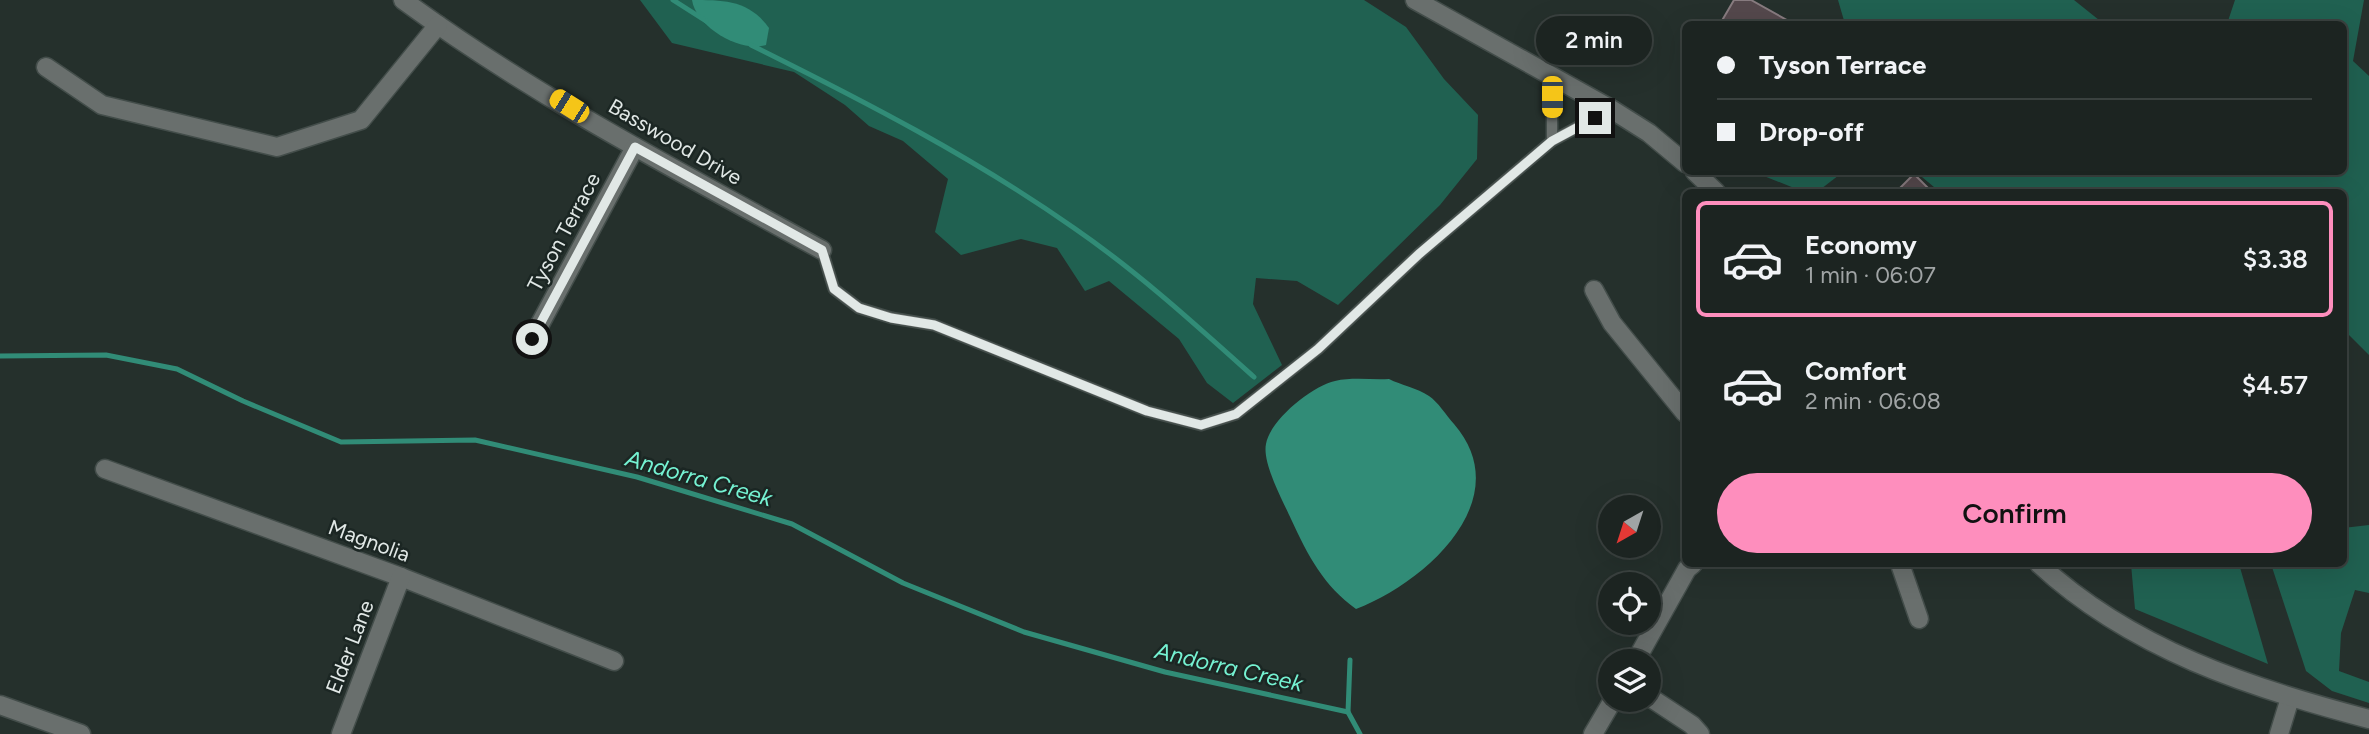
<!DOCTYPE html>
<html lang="en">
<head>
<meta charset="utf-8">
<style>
  :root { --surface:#1c2421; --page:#29302e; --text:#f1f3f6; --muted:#a0a4a5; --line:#3a413f; --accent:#fe8ebd }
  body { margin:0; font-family:Figtree,sans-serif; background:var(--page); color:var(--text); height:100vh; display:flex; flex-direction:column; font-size:26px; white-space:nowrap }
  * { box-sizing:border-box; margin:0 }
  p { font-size:23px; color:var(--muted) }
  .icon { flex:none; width:38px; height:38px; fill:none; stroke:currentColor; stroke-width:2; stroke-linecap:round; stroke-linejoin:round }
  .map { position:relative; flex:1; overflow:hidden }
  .details { position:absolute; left:1682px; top:189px; width:665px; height:378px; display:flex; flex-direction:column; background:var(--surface); border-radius:10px; box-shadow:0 7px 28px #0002,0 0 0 2px var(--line) }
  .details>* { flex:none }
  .banner { position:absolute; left:1682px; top:21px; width:665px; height:154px; border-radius:10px; box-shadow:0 7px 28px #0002,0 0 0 2px var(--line); display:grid; align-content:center; height:154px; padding:0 35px; background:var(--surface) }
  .needle { width:46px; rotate:219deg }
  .buttons { position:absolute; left:1598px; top:495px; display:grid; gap:14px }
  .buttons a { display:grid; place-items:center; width:63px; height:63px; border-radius:50%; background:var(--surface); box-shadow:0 7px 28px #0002,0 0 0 2px var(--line); font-size:35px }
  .end { position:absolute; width:32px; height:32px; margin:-16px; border:9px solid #e1e8e6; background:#111; box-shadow:0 0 0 4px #111 }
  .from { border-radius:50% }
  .bubble { position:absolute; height:49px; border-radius:24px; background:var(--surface); box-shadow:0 7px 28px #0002,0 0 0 2px var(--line); font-size:23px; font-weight:600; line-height:49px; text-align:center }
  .car { position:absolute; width:21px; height:42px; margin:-21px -10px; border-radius:9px; box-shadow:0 0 5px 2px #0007; background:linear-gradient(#f5c518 24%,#345 0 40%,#f5c518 0 76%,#345 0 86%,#f5c518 0) }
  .banner b { display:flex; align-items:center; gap:24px; height:66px; font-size:26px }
  .banner b+b { border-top:2px solid var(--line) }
  .banner i { width:18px; height:18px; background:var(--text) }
  ul { padding:12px 0 0; list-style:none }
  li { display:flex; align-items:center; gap:21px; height:116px; margin:0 14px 10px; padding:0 21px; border:4px solid transparent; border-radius:10px }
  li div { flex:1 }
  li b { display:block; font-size:26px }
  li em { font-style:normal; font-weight:600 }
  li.active { border-color:var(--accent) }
  li>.icon { width:63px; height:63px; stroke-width:1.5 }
  .primary-button { display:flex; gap:14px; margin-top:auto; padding:14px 35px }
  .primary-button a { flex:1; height:80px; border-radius:42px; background:var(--accent); color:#111; font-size:28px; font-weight:600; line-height:80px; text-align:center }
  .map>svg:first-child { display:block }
  .green { fill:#206151 }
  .water { fill:#318c77 }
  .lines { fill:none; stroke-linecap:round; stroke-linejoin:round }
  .stream { stroke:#318c77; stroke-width:5 }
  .building { fill:#54484c; stroke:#877b7f; stroke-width:2 }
  .service-casing { stroke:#434d4a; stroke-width:13 }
  .minor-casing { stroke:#434d4a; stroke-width:21 }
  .tertiary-casing { stroke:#434d4a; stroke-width:21 }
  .service { stroke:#696f6d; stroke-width:10 }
  .minor { stroke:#696f6d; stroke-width:18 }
  .tertiary { stroke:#696f6d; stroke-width:18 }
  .route { stroke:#e1e8e6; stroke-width:9 }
  .labels { text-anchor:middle; stroke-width:5; stroke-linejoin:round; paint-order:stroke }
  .street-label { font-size:21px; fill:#e1e8e6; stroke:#1b2623 }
  .water-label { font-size:23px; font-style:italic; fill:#75f2d2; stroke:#1b2623 }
</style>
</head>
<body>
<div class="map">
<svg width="2369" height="734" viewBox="0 0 2369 734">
  <rect width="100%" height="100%" fill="#25302c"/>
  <g class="green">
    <path d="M640,0H1364L1406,27L1444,79L1478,115L1477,159L1440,205L1338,305L1297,281L1256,278L1253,304L1282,365L1233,403L1207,383L1179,339L1109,281L1085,291L1057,248L1021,239L961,255L935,232L948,179L903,141L869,126L845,105L794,72L672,43Z"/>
    <path d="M1838,0H2074L2104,24H1845Z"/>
    <path d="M2235,0H2364L2353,61L2369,76V355L2343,329V192H1940L1916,172H2343V24H2227Z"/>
    <path d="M1754,172H1843L1817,192H1804Z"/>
    <path d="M2369,525V593L2355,590L2341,633L2339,671L2369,682V703L2332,691L2306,671L2271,564H2343V528Z"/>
    <path d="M2131,564H2239L2268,664L2135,609Z"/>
  </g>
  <g class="water">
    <path d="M692,0C724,0 749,0 769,28L766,45C740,53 696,27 692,0Z"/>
    <path d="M1389,379C1401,385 1417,388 1429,396C1438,402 1446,415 1454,424C1519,499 1425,583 1356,609C1324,586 1308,556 1291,519C1283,501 1262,463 1266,444C1270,420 1312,386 1335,381C1352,377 1372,380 1389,379Z"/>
  </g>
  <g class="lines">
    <g class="stream">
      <path d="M673,0L706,21"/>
      <path d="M751,45C862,100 973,157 1074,228C1138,272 1196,325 1254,377"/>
      <path d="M0,356L106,355L177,369L243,401L341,442L475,440L637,477L792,524L903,583L1024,632L1165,672L1348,712L1360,734"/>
      <path d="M1348,712L1350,660"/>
    </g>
  </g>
  <g class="building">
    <path d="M1734,0H1751L1794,24H1720Z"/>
    <path d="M1914,174L1932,192H1896Z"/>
  </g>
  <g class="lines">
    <defs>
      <g id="service">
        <path d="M1552,141V76"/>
        <path d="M822,250L834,289L859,308L892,318L934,325L1147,411L1201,425L1236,414L1318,349L1419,254L1552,141L1611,109"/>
      </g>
      <g id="minor">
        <path d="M403,0C534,96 680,172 822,250"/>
        <path d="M46,67L102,105L277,147L361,120L438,25"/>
        <path d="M1594,290L1612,323L1685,413"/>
        <path d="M532,339L635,147"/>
        <path d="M105,469L401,577L614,661"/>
        <path d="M1900,564L1919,619"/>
        <path d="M1635,662L1687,569L1693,564"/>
        <path d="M1648,696L1692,725L1700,734"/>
        <path d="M0,705L81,734"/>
        <path d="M341,734L401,577"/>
        <path d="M1593,734L1613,700"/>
        <path d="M2279,734L2290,698"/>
      </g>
      <g id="tertiary">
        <path d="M1415,0L1611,109L1649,133L1685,163"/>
        <path d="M1695,172L1716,192"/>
        <path d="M2039,564C2131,649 2250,688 2369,719"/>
      </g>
    </defs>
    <use href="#service" class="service-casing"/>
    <use href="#minor" class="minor-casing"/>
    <use href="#tertiary" class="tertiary-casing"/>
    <use href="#service" class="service"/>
    <use href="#minor" class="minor"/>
    <use href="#tertiary" class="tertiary"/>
  </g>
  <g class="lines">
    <path class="route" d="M532,339L635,147L822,250L834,289L859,308L891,318L934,325L1147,411L1201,425L1236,414L1318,349L1419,254L1552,141L1595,118"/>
  </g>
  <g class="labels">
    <g class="street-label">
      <text transform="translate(675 142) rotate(30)" y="7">Basswood Drive</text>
      <text transform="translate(564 232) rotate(-62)" y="7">Tyson Terrace</text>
      <text transform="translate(369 541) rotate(20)" y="7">Magnolia</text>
      <text transform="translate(350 647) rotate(-69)" y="7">Elder Lane</text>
    </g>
    <g class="water-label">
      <text transform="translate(699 478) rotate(16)" y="8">Andorra Creek</text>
      <text transform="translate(1229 667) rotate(13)" y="8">Andorra Creek</text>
    </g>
  </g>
</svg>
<div class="buttons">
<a><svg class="needle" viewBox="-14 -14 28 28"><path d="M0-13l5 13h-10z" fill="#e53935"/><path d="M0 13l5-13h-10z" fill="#a0a4a5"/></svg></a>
<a><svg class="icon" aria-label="locate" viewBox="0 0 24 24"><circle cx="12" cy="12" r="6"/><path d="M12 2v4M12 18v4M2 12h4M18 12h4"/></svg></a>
<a><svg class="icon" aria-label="layers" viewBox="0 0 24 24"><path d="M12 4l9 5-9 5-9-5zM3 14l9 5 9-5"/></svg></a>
</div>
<i class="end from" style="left:532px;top:339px"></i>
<i class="end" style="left:1595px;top:118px"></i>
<div class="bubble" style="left:1536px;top:16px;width:116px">2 min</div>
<i class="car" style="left:1552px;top:97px;rotate:180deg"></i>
<i class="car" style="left:569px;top:106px;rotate:302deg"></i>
<div class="banner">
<b><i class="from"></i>Tyson Terrace</b>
<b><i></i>Drop-off</b>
</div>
<section class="details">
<ul>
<li class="active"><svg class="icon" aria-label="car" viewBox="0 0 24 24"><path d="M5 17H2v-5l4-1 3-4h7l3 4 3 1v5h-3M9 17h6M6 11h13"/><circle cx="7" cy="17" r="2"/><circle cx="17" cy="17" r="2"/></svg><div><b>Economy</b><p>1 min · 06:07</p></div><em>$3.38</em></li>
<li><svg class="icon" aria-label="car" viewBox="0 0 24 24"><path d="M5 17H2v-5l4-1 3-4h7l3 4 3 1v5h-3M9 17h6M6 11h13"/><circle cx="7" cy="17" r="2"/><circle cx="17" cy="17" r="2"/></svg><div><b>Comfort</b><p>2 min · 06:08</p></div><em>$4.57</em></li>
</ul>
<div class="primary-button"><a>Confirm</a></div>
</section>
</div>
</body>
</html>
